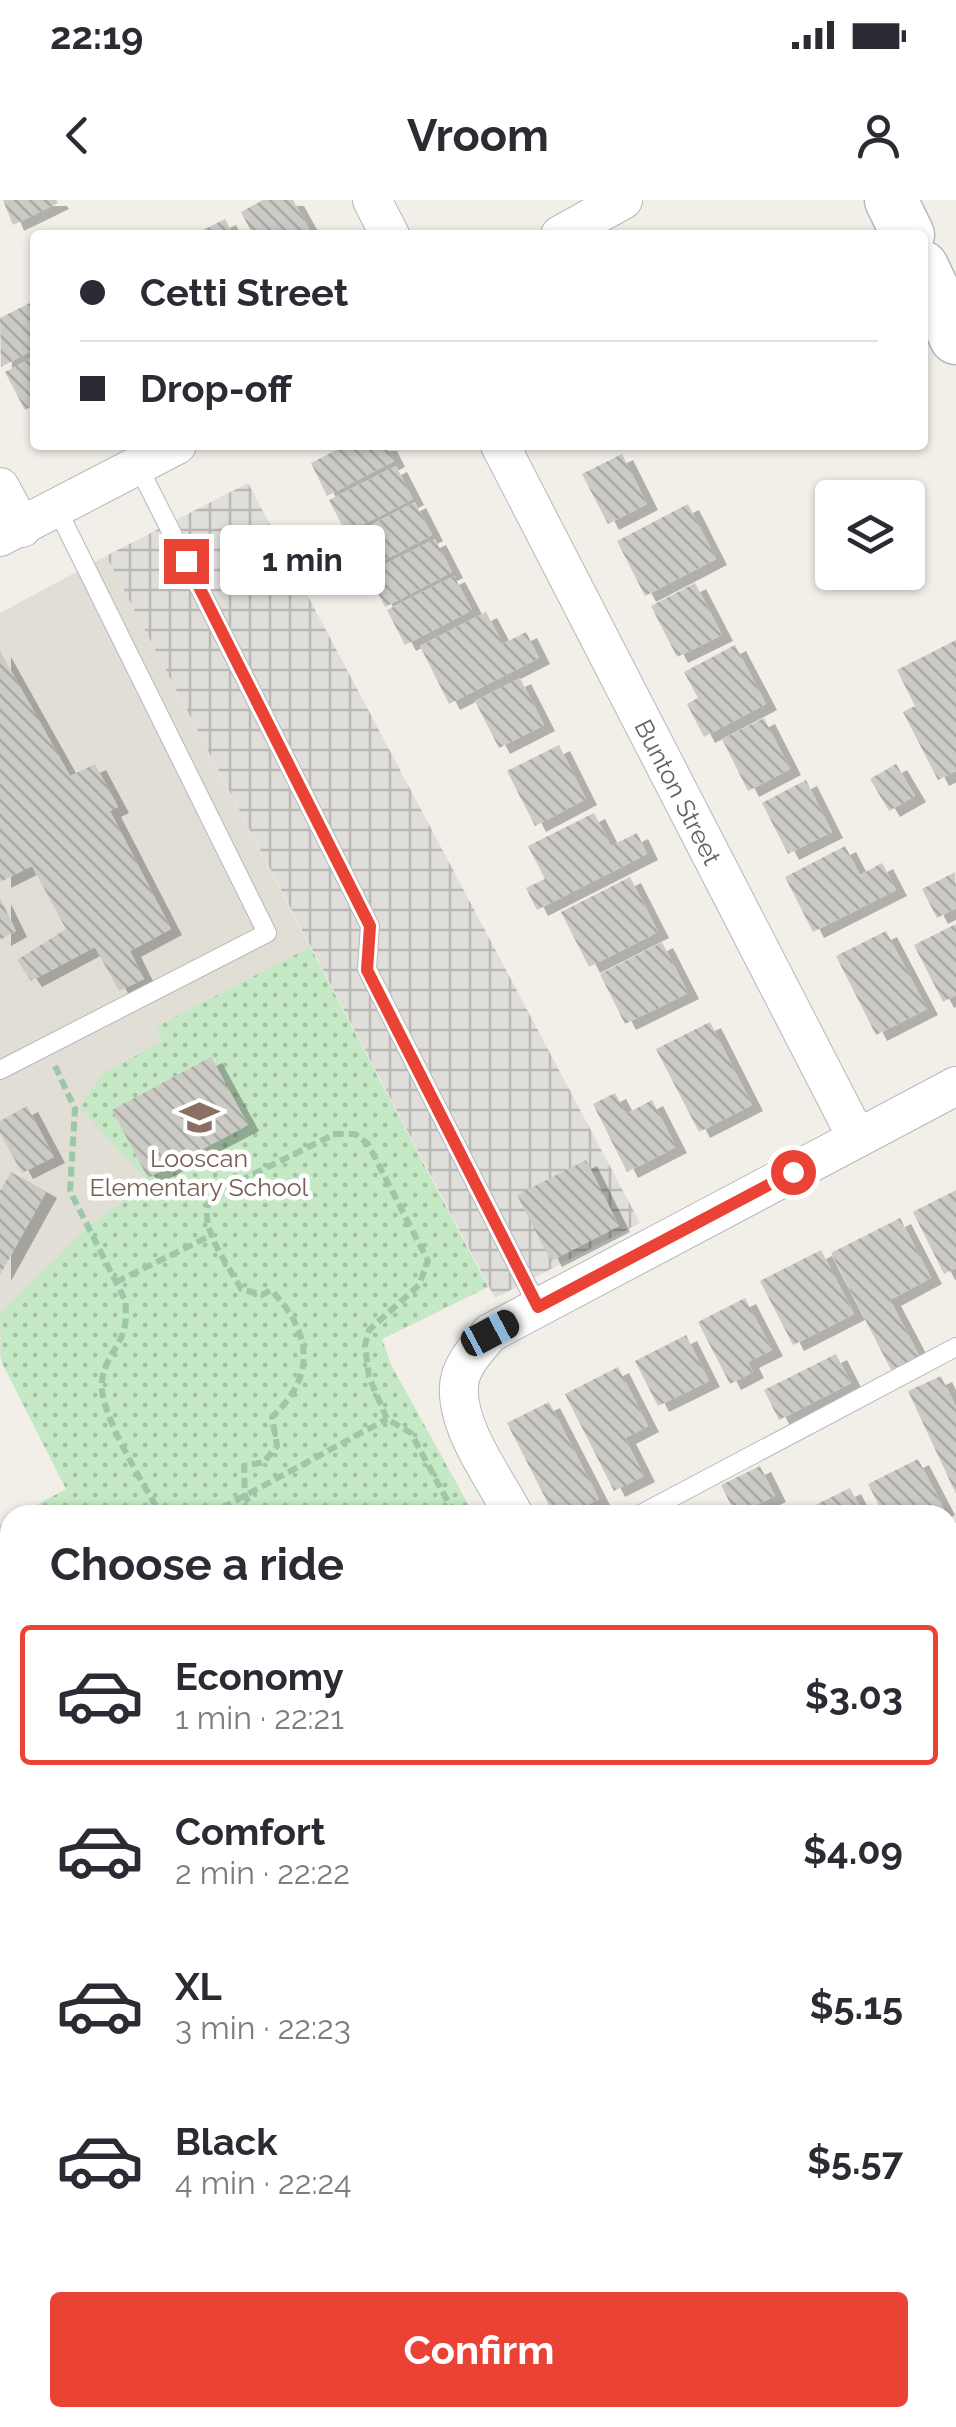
<!DOCTYPE html>
<html lang="en">
<head>
<meta charset="utf-8">
<style>
  :root { --surface:#fff; --page:#f7f7f7; --text:#2b2b33; --muted:#7c7c81; --line:#e1e1e2; --accent:#ea4335 }
  body { margin:0; font-family:Raleway,sans-serif; background:var(--page); color:var(--text); height:100vh; display:flex; flex-direction:column; font-size:38px; white-space:nowrap }
  * { box-sizing:border-box; margin:0 }
  p { font-size:32px; color:var(--muted) }
  .icon { flex:none; width:55px; height:55px; fill:none; stroke:currentColor; stroke-width:2; stroke-linecap:round; stroke-linejoin:round }
  .map { position:relative; flex:1; overflow:hidden }
  .sheet { position:absolute; left:0px; top:1305px; width:958px; height:922px; display:flex; flex-direction:column; background:var(--surface); border-radius:30px 30px 0 0; box-shadow:0 2px 8px #0004 }
  .sheet>* { flex:none }
  .guide { position:absolute; left:30px; top:30px; width:898px; height:220px; border-radius:10px; box-shadow:0 2px 8px #0004; display:grid; align-content:center; height:220px; padding:0 50px; background:var(--surface) }
  .buttons { position:absolute; left:815px; top:280px; display:grid; gap:20px }
  .buttons a { display:grid; place-items:center; width:110px; height:110px; border-radius:10px; background:var(--surface); box-shadow:0 2px 8px #0004; font-size:50px }
  .end { position:absolute; width:45px; height:45px; margin:-22px; border:12px solid #ea4335; background:#fff; box-shadow:0 0 0 5px #fff }
  .from { border-radius:50% }
  .bubble { position:absolute; height:70px; border-radius:10px; background:var(--surface); box-shadow:0 2px 8px #0004; font-size:32px; font-weight:700; line-height:70px; text-align:center }
  .car { position:absolute; width:30px; height:60px; margin:-30px -15px; border-radius:12px; box-shadow:0 0 8px 2px #0007; background:linear-gradient(#222 24%,#8ab4d8 0 40%,#222 0 76%,#8ab4d8 0 86%,#222 0) }
  .guide b { display:flex; align-items:center; gap:35px; height:95px; font-size:38px }
  .guide b+b { border-top:2px solid var(--line) }
  .guide i { width:25px; height:25px; background:var(--text) }
  ul { padding:0; list-style:none }
  li { display:flex; align-items:center; gap:30px; height:140px; margin:0 20px 15px; padding:0 30px; border:5px solid transparent; border-radius:10px }
  li div { flex:1 }
  li b { display:block; font-size:38px }
  li em { font-style:normal; font-weight:700 }
  li.active { border-color:var(--accent) }
  li>.icon { width:90px; height:90px; stroke-width:1.5 }
  h2 { padding:0 50px; font-size:45px; line-height:120px }
  .cta { display:flex; gap:20px; margin-top:auto; padding:20px 50px }
  .cta a { flex:1; height:115px; border-radius:10px; background:var(--accent); color:#fff; font-size:40px; font-weight:700; line-height:115px; text-align:center }
  .status { display:flex; justify-content:space-between; align-items:center; height:70px; padding:0 50px; background:var(--surface); direction:ltr }
  .status svg { height:28px; fill:currentColor }
  header { display:flex; justify-content:space-between; align-items:center; height:130px; padding:0 50px; background:var(--surface); font-size:45px; font-weight:700 }
  .map>svg:first-child { display:block }
  .industrial { fill:url(#industrial-grid) }
  .education { fill:#e1ded6 }
  .park { fill:url(#park-dots) }
  .building { fill:url(#building-back-hatch); filter:url(#shadow) }
  .lines { fill:none; stroke-linecap:round; stroke-linejoin:round }
  .service-casing { stroke:#b5b8bc; stroke-width:20 }
  .minor-casing { stroke:#b5b8bc; stroke-width:40 }
  .secondary-casing { stroke:#b6babf; stroke-width:55 }
  .path { stroke:#9cc7a9; stroke-width:6; stroke-dasharray:10 5; stroke-linecap:butt }
  .service { stroke:#fff; stroke-width:18 }
  .minor { stroke:#fff; stroke-width:38 }
  .secondary { stroke:#fff; stroke-width:52 }
  .route { stroke:#ea4335; stroke-width:12 }
  .labels { text-anchor:middle; stroke-width:9; stroke-linejoin:round; paint-order:stroke }
  .street-label { font-size:25px; fill:#5f6368; stroke:#fff }
  .education-label { font-size:25px; fill:#785e54; stroke:#fff }
</style>
</head>
<body>
<div class="status"><b>22:19</b><svg viewBox="0 0 49 12"><path d="M0 12V9h3v3zM5 12V6h3v6zM10 12V3h3v9zM15 12V0h3v12zM26 1h20v11H26zM47 4h2v5h-2z"/></svg></div>
<header><svg class="icon" aria-label="back" viewBox="0 0 24 24"><path d="M15 5l-7 7 7 7"/></svg>Vroom<svg class="icon" aria-label="person" viewBox="0 0 24 24"><circle cx="12" cy="8" r="4"/><path d="M4 21q1-7 8-7t8 7"/></svg></header>
<div class="map">
<svg width="956" height="2227" viewBox="0 0 956 2227">
  <defs>
    <pattern id="industrial-grid" width="8" height="8" patternUnits="userSpaceOnUse" patternTransform="scale(2.5)"><rect width="8" height="8" fill="#e0deda"/><path d="M0 4h8M4 0v8" fill="none" stroke="#b9b8b5"/></pattern>
    <pattern id="park-dots" width="8" height="8" patternUnits="userSpaceOnUse" patternTransform="scale(2.5)"><rect width="8" height="8" fill="#c5e8c5"/><path d="M2 2h.1M6 6h.1" fill="none" stroke="#a3c0a4" stroke-width="1.8" stroke-linecap="round"/></pattern>
    <pattern id="building-back-hatch" width="6" height="6" patternUnits="userSpaceOnUse" patternTransform="scale(2.5)"><rect width="6" height="6" fill="#cccac5"/><path d="M-1 5l2 2M0 0l6 6M5-1l2 2" fill="none" stroke="#a9a8a4"/></pattern>
    <filter id="shadow"><feDropShadow dx="11" dy="6" stdDeviation="0" flood-color="#0004"/></filter>
  </defs>
  <rect width="100%" height="100%" fill="#f1efe8"/>
  <path class="industrial" d="M248,283L640,1023L495,1098L106,356Z"/>
  <path class="education" d="M106,356L488,1087L382,1139L391,1165L474,1315H19L66,1289L0,1157V413Z"/>
  <g class="park">
    <path d="M310,747L488,1087L382,1139L391,1165L474,1315H19L66,1289L2,1163L0,1114L92,1023L151,984L80,908L102,874L163,841L156,827Z"/>
    <path d="M10,1320V1397L0,1378V1325Z"/>
  </g>
  <g class="building">
    <path d="M3,0H56L58,3L13,25Z"/>
    <path d="M263,0H293L309,29L297,35H253L241,12Z"/>
    <path d="M225,19L233,35H193Z"/>
    <path d="M30,103L35,114V149L1,167L0,118Z"/>
    <path d="M35,156V205L25,210L5,172Z"/>
    <path d="M346,245H386L394,261L327,296L311,263Z"/>
    <path d="M622,254L647,304L608,324L582,274Z"/>
    <path d="M396,266L413,299L346,333L329,300Z"/>
    <path d="M415,302L432,335L365,370L348,337Z"/>
    <path d="M688,304L716,359L645,396L617,341Z"/>
    <path d="M435,339L452,372L385,407L368,373Z"/>
    <path d="M454,376L472,410L405,445L387,410Z"/>
    <path d="M695,383L722,435L677,457L651,406Z"/>
    <path d="M486,412L503,444L526,432L539,458L449,504L420,446Z"/>
    <path d="M956,440V571L938,580L903,512L915,506L897,470Z"/>
    <path d="M735,445L766,504L704,537L687,504L698,498L684,472Z"/>
    <path d="M0,451L70,576L95,564L118,607L110,611L171,729L130,751L144,779L119,791L95,747L31,781L17,760L66,729L32,666L0,682Z"/>
    <path d="M520,478L544,525L499,548L475,501Z"/>
    <path d="M764,518L790,569L748,591L722,539Z"/>
    <path d="M559,545L586,599L535,626L507,571Z"/>
    <path d="M896,564L915,596L889,611L870,579Z"/>
    <path d="M806,580L832,632L788,654L762,603Z"/>
    <path d="M594,613L611,646L637,633L647,654L537,710L526,688L545,679L528,646Z"/>
    <path d="M845,646L860,675L882,663L896,690L813,732L785,677Z"/>
    <path d="M955,672L956,708L937,718L922,689Z"/>
    <path d="M630,677L658,732L589,767L561,712Z"/>
    <path d="M0,698L16,731L0,740Z"/>
    <path d="M956,724V795L943,802L914,745Z"/>
    <path d="M886,731L927,809L876,835L836,756Z"/>
    <path d="M662,742L688,793L625,824L600,774Z"/>
    <path d="M710,822L752,905L699,932L656,849Z"/>
    <path d="M211,857L248,925L148,978L112,910Z"/>
    <path d="M615,893L626,914L652,900L676,947L627,972L593,904Z"/>
    <path d="M27,906L54,957L22,973L0,933V921Z"/>
    <path d="M586,960L619,1026L551,1061L517,995Z"/>
    <path d="M11,972L46,992L0,1075V991Z"/>
    <path d="M956,990V1068L944,1074L913,1012Z"/>
    <path d="M900,1018L931,1078L890,1100L919,1155L891,1170L831,1053Z"/>
    <path d="M821,1050L854,1114L793,1145L760,1081Z"/>
    <path d="M745,1098L772,1150L748,1162L753,1172L730,1184L698,1122Z"/>
    <path d="M686,1135L709,1181L658,1206L635,1161Z"/>
    <path d="M836,1154L851,1183L779,1220L764,1190Z"/>
    <path d="M618,1167L648,1226L625,1238L644,1276L614,1291L565,1194Z"/>
    <path d="M941,1176L956,1207V1294L908,1191Z"/>
    <path d="M549,1202L599,1299L567,1315H554L507,1223Z"/>
    <path d="M918,1259L944,1309L932,1315H884L868,1284Z"/>
    <path d="M760,1266L775,1296L736,1315L721,1285Z"/>
    <path d="M850,1288L864,1315H808L805,1310Z"/>
    <path d="M0,1388L10,1408V1455L0,1460Z"/>
    <path d="M956,1482V1563L948,1567V1487Z"/>
    <path d="M10,1595V1685L0,1690V1600Z"/>
    <path d="M956,1711V1741L948,1725V1715Z"/>
    <path d="M956,2066V2118L948,2101V2071Z"/>
    <path d="M49,2218H90L95,2227H53Z"/>
    <path d="M741,2218H824L829,2227H746Z"/>
  </g>
  <g class="lines">
    <defs>
      <g id="service">
        <path d="M138,266L370,726L367,769L538,1107"/>
        <path d="M0,870L267,733L57,309"/>
        <path d="M639,1315L956,1147"/>
      </g>
      <g id="minor">
        <path d="M372,0L390,35"/>
        <path d="M560,35L623,0"/>
        <path d="M500,245L857,938"/>
        <path d="M0,287L22,328"/>
        <path d="M0,337L177,245"/>
        <path d="M514,1315C495,1279 456,1228 459,1186C460,1165 478,1148 490,1133L956,886"/>
        <path d="M948,1395L956,1391"/>
        <path d="M0,1532L10,1527"/>
        <path d="M0,1956L10,1951"/>
        <path d="M948,2186L956,2203"/>
      </g>
      <g id="secondary">
        <path d="M891,0L908,35"/>
        <path d="M922,67L956,138"/>
        <path d="M948,1888L956,1883"/>
        <path d="M948,1967L956,1962"/>
        <path d="M302,2227L320,2218"/>
        <path d="M456,2227L473,2218"/>
      </g>
    </defs>
    <use href="#service" class="service-casing"/>
    <use href="#minor" class="minor-casing"/>
    <use href="#secondary" class="secondary-casing"/>
    <g class="path">
      <path d="M55,866L75,909L70,991L125,1100C131,1144 108,1146 102,1180C97,1211 145,1286 161,1315"/>
      <path d="M116,1082L212,1035"/>
      <path d="M141,1315L156,1305"/>
      <path d="M209,1315L387,1219"/>
      <path d="M256,1315L245,1296L244,1266L264,1262L277,1246L272,1217C317,1175 312,1133 271,1090L262,1095L241,1089C227,1062 193,1022 213,994L335,934H355L368,944L428,1061L419,1085L369,1130L365,1145L369,1177L387,1219L411,1233L455,1315"/>
    </g>
    <use href="#service" class="service"/>
    <use href="#minor" class="minor"/>
    <use href="#secondary" class="secondary"/>
  </g>
  <g class="lines">
    <path class="route" d="M186,361L370,726L367,770L538,1107L793,972"/>
  </g>
  <defs>
    <symbol id="school-bare" viewBox="-9 -9 18 18"><path d="M0-5L7-2L0 1L-7-2ZM-4 1L0 2.5L4 1V4Q0 6-4 4Z" fill="#8d6e63" stroke="#fff" stroke-width="2.5" paint-order="stroke"/></symbol>
  </defs>
  <g fill-rule="evenodd">
    <use href="#school-bare" x="172" y="890" width="55" height="55"/>
  </g>
  <g class="labels">
    <g class="street-label">
      <text transform="translate(678 592) rotate(63)" y="9">Bunton Street</text>
    </g>
    <g class="education-label">
      <text x="199" y="967">Looscan<tspan x="199" dy="29">Elementary School</tspan></text>
    </g>
  </g>
</svg>
<div class="buttons">
<a><svg class="icon" aria-label="layers" viewBox="0 0 24 24"><path d="M12 4l9 5-9 5-9-5zM3 14l9 5 9-5"/></svg></a>
</div>
<i class="end from" style="left:793px;top:972px"></i>
<i class="end" style="left:186px;top:361px"></i>
<div class="bubble" style="left:220px;top:325px;width:165px">1 min</div>
<i class="car" style="left:490px;top:1133px;rotate:62deg"></i>
<div class="guide">
<b><i class="from"></i>Cetti Street</b>
<b><i></i>Drop-off</b>
</div>
<section class="sheet">
<h2>Choose a ride</h2>
<ul>
<li class="active"><svg class="icon" aria-label="car" viewBox="0 0 24 24"><path d="M5 17H2v-5l4-1 3-4h7l3 4 3 1v5h-3M9 17h6M6 11h13"/><circle cx="7" cy="17" r="2"/><circle cx="17" cy="17" r="2"/></svg><div><b>Economy</b><p>1 min · 22:21</p></div><em>$3.03</em></li>
<li><svg class="icon" aria-label="car" viewBox="0 0 24 24"><path d="M5 17H2v-5l4-1 3-4h7l3 4 3 1v5h-3M9 17h6M6 11h13"/><circle cx="7" cy="17" r="2"/><circle cx="17" cy="17" r="2"/></svg><div><b>Comfort</b><p>2 min · 22:22</p></div><em>$4.09</em></li>
<li><svg class="icon" aria-label="car" viewBox="0 0 24 24"><path d="M5 17H2v-5l4-1 3-4h7l3 4 3 1v5h-3M9 17h6M6 11h13"/><circle cx="7" cy="17" r="2"/><circle cx="17" cy="17" r="2"/></svg><div><b>XL</b><p>3 min · 22:23</p></div><em>$5.15</em></li>
<li><svg class="icon" aria-label="car" viewBox="0 0 24 24"><path d="M5 17H2v-5l4-1 3-4h7l3 4 3 1v5h-3M9 17h6M6 11h13"/><circle cx="7" cy="17" r="2"/><circle cx="17" cy="17" r="2"/></svg><div><b>Black</b><p>4 min · 22:24</p></div><em>$5.57</em></li>
</ul>
<div class="cta"><a>Confirm</a></div>
</section>
</div>
</body>
</html>
